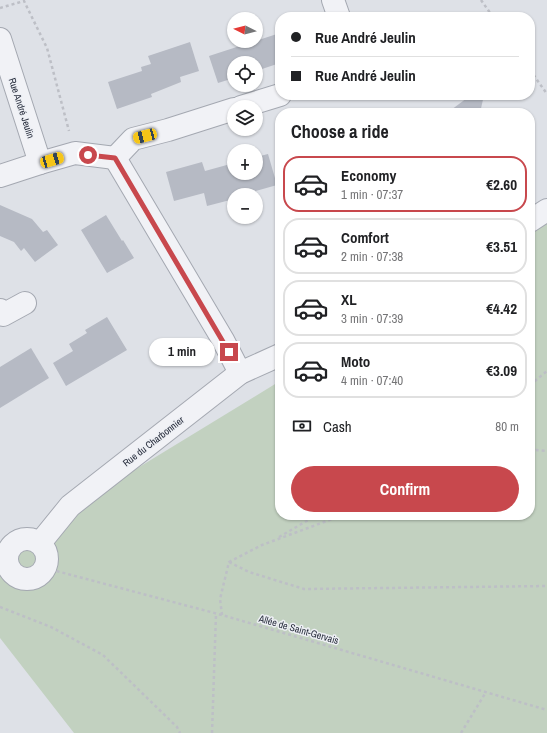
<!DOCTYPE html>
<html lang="en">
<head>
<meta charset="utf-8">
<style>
  :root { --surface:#fff; --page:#f2f2f2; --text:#202124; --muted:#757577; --line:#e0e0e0; --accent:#c8484d }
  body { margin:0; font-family:"Archivo Narrow",sans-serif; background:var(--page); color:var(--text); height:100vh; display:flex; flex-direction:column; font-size:15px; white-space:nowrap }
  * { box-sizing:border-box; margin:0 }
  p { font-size:13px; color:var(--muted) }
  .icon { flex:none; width:22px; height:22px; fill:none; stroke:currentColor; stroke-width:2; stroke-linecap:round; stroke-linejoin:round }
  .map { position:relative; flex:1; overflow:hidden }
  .panel { position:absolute; left:275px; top:108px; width:260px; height:412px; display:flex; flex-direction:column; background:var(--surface); border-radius:16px; box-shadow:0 1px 3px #0004 }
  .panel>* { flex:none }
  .hud { position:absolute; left:275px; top:12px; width:260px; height:88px; border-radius:16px; box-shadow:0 1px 3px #0004; display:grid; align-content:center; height:88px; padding:0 16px; background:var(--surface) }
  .needle { width:26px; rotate:276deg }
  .tools { position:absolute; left:227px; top:12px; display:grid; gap:8px }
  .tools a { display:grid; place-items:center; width:36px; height:36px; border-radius:50%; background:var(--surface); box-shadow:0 1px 3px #0004; font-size:20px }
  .end { position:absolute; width:18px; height:18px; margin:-9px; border:5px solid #c8484d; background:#fff; box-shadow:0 0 0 2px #fff }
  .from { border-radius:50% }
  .bubble { position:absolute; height:28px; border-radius:14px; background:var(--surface); box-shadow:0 1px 3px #0004; font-size:13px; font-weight:700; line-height:28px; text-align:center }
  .car { position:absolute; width:12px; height:24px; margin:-12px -6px; border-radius:5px; box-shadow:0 0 3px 1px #0007; background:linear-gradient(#f5c518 24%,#345 0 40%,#f5c518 0 76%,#345 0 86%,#f5c518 0) }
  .hud b { display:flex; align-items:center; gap:14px; height:38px; font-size:15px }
  .hud b+b { border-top:1px solid var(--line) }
  .hud i { width:10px; height:10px; background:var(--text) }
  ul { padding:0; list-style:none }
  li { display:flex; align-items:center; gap:12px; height:56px; margin:0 8px 6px; padding:0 8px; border:2px solid var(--line); border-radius:16px }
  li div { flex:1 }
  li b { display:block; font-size:15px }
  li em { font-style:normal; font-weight:700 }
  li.selected { border-color:var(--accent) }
  li>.icon { width:36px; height:36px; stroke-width:1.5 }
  h2 { padding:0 16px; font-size:18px; line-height:48px }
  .pay { display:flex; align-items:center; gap:10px; height:44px; padding:0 16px; font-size:15px }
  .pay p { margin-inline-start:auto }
  .button { display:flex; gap:8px; margin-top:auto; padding:8px 16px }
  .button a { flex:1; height:46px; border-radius:24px; background:var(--accent); color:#fff; font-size:16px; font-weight:700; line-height:46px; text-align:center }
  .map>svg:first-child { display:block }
  .green { fill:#c2d1c0 }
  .building { fill:#b6bac4 }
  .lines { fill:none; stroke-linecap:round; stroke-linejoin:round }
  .minor-casing { stroke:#a4a8b1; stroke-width:24 }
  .path { stroke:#bdbfc6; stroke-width:2.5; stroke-dasharray:3 3; stroke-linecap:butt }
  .minor { stroke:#f1f2f6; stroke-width:22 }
  .route { stroke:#c8484d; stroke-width:5 }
  .labels { text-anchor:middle; stroke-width:3; stroke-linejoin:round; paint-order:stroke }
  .street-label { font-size:10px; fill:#282e3d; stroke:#eef0f5 }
</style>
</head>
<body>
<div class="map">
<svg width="547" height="733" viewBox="0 0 547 733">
  <rect width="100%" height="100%" fill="#dee1e7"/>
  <path class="green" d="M547,219V733H74L0,638V552L280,381V515H530V229Z"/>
  <g class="building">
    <path d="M280,33V63L256,71V63H234V78L218,83L209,56Z"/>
    <path d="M190,42L199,71L180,77L181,82L151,94L152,97L117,109L108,82L142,71L141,67L151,64L148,56Z"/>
    <path d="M471,95H484L480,113H447Z"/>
    <path d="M268,154L277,185L241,195H234V199L207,206L204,193L174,201L166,172L202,162L205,171L234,163V173H256V157Z"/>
    <path d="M0,205L32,219L43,232L47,230L58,245L35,262L24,248L21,251L14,242L0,236Z"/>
    <path d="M106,215L122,241L123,240L134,258L107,273L81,230Z"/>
    <path d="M107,317L127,350L66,386L53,363L73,351L69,344L87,333L85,330Z"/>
    <path d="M31,348L49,378L0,408V367Z"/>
  </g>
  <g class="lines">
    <defs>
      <g id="minor">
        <path d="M333,0L339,17"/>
        <path d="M0,39L40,163L75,153L115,158"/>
        <path d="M241,107L280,95"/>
        <path d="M115,158L223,340L240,373"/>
        <path d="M115,158L133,139L168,130L234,109"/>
        <path d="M0,176L40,163"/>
        <path d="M530,221L547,210"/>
        <path d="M0,310L3,315L25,303"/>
        <circle cx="27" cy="559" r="20"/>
        <path d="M40,543L70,506L240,373L280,355"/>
      </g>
    </defs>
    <use href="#minor" class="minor-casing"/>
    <g class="path">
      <path d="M481,0L493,17"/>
      <path d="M0,8L24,1L47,48L69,131"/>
      <path d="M530,70L547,94"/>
      <path d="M530,385L547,371"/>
      <path d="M530,452L536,450L547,451"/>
      <path d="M279,537L317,515"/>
      <path d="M229,562L249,572L304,589L547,586"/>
      <path d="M45,568L222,615L547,710"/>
      <path d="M0,607L51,627L103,655L177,727L180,733"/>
      <path d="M222,615L220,599L229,562L262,545L343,515"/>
      <path d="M212,733L216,614"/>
      <path d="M461,733L486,692"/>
    </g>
    <use href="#minor" class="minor"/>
  </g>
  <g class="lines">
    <path class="route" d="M88,155L115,158L229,352"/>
  </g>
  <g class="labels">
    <g class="street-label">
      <text transform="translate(22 108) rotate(72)" y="4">Rue André Jeulin</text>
      <text transform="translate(153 441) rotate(-38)" y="4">Rue du Charbonnier</text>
      <text transform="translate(299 629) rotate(16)" y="4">Allée de Saint-Gervais</text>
    </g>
  </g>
</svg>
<div class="tools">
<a><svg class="needle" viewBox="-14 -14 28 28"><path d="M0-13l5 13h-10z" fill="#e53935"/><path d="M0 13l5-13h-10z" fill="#757577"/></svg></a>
<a><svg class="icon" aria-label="locate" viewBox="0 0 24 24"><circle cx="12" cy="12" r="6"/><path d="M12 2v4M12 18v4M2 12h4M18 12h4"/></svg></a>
<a><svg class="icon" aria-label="layers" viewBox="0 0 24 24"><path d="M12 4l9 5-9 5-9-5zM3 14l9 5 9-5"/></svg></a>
<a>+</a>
<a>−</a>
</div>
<i class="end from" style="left:88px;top:155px"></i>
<i class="end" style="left:229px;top:352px"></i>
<div class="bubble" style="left:149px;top:338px;width:66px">1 min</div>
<i class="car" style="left:145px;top:136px;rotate:255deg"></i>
<i class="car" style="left:52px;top:160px;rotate:74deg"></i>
<div class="hud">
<b><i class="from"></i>Rue André Jeulin</b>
<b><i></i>Rue André Jeulin</b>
</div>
<section class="panel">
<h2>Choose a ride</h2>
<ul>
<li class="selected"><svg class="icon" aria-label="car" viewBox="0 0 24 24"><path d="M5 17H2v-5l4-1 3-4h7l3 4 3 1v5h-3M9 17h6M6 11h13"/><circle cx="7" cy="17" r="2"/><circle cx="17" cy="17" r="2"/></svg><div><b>Economy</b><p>1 min · 07:37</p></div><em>€2.60</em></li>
<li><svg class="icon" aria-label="car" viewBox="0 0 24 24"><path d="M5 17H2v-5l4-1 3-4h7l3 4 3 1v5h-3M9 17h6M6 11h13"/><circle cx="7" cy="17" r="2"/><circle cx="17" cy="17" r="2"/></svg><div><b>Comfort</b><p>2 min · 07:38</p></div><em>€3.51</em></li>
<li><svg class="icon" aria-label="car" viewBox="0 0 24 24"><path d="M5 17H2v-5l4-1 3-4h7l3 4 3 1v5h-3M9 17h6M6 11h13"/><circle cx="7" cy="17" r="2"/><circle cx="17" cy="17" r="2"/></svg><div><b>XL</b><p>3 min · 07:39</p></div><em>€4.42</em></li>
<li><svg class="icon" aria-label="car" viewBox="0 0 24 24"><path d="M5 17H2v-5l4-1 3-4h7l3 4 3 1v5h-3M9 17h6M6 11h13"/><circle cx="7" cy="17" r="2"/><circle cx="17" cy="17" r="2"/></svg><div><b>Moto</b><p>4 min · 07:40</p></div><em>€3.09</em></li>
</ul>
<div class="pay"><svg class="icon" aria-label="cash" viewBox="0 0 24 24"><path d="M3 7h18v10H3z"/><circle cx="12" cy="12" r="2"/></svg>Cash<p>80 m</p></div>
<div class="button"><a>Confirm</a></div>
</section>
</div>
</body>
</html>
